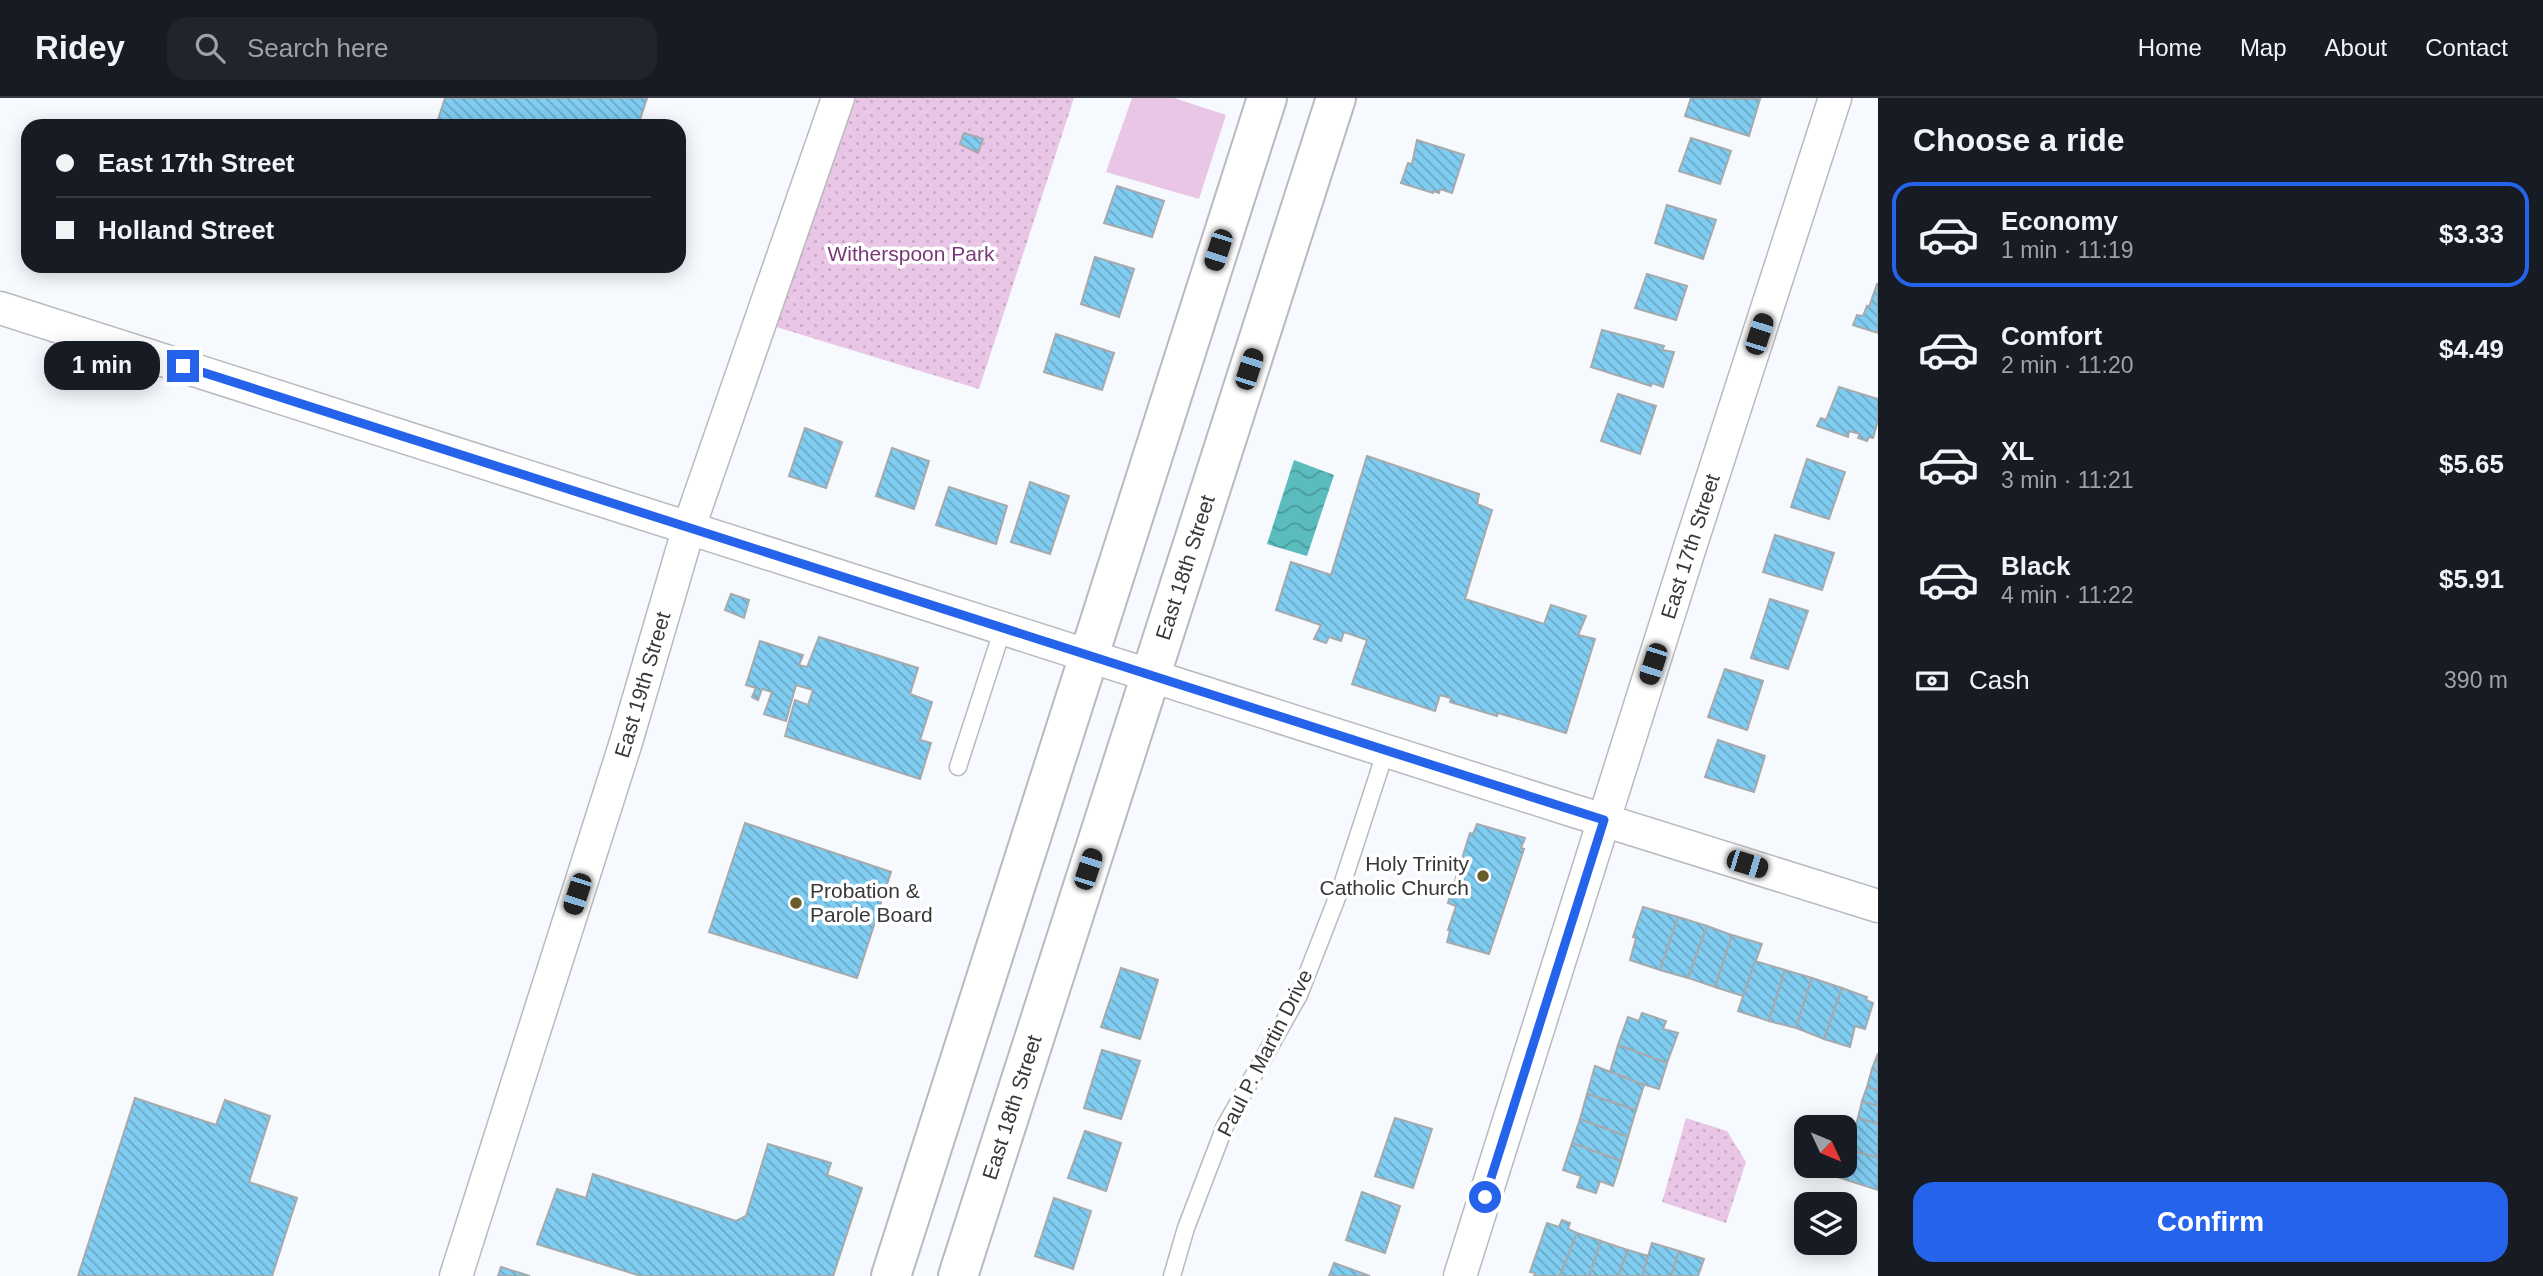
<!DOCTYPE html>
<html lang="en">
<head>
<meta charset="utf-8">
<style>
  :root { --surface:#171b24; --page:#20242c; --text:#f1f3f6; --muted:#9ea1a6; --line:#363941; --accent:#2563eb }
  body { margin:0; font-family:Arial,sans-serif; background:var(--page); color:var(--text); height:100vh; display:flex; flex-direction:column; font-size:26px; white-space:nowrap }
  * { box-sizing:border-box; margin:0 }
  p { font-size:23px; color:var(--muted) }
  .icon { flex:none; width:38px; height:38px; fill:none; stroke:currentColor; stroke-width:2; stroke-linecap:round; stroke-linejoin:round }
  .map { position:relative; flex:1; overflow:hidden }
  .details { display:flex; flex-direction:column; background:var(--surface); width:665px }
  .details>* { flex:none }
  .guide { position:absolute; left:21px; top:21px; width:665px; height:154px; border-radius:21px; box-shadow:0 4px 18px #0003; display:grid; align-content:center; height:154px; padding:0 35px; background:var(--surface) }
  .needle { width:46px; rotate:134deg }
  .fabs { position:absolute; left:1794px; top:1017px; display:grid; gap:14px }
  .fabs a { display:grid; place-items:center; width:63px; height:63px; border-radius:14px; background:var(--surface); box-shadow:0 4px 18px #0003; font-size:35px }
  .end { position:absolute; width:32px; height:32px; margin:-16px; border:9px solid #2563eb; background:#fff; box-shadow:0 0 0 4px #fff }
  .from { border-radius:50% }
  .bubble { position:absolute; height:49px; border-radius:21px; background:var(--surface); box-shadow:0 4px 18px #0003; font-size:23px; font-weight:700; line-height:49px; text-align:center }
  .car { position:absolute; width:21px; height:42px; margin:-21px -10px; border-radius:9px; box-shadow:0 0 5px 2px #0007; background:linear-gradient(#222 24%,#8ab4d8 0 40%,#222 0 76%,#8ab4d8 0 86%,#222 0) }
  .guide b { display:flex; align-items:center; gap:24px; height:66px; font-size:26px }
  .guide b+b { border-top:2px solid var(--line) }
  .guide i { width:18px; height:18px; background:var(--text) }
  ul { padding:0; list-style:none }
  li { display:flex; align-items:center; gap:21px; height:105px; margin:0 14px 10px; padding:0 21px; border:4px solid transparent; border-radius:21px }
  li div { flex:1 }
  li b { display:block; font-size:26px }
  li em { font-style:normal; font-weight:700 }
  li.selected { border-color:var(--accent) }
  li>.icon { width:63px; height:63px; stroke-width:1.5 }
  h2 { padding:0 35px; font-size:32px; line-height:84px }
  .pay { display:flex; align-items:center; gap:18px; height:77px; padding:0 35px; font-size:26px }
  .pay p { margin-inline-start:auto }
  .cta { display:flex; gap:14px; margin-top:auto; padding:14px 35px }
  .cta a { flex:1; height:80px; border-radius:21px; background:var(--accent); color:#fff; font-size:28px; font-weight:700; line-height:80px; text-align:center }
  header { display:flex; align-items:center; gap:42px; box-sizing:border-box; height:98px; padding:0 35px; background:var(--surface); border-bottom:2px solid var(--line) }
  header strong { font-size:33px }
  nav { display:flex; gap:38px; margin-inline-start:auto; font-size:24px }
  .search { width:490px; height:63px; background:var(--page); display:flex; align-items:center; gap:18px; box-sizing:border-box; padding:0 24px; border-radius:21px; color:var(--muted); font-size:26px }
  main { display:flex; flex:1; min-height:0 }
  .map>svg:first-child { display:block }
  .grass { fill:#e9c5e6 }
  .park { fill:url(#park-dots) }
  .water { fill:url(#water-waves) }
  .building { fill:url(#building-back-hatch); stroke:#a6aaad; stroke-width:2 }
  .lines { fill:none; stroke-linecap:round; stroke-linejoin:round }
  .service-casing { stroke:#b8babf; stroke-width:19 }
  .minor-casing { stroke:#b8babf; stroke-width:35 }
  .secondary-casing { stroke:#b8babf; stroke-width:42 }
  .service { stroke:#fff; stroke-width:16 }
  .minor { stroke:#fff; stroke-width:32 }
  .secondary { stroke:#fff; stroke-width:38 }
  .route { stroke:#2563eb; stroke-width:9 }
  .poi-dot { fill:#685e2a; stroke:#fff; stroke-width:2.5 }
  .labels { text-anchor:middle; stroke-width:7; stroke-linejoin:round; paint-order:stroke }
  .park-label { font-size:21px; fill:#793977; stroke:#fff }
  .street-label { font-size:21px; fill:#373839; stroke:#fff }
  .poi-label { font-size:21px; fill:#373839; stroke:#fff; text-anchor:end }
</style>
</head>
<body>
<header>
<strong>Ridey</strong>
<div class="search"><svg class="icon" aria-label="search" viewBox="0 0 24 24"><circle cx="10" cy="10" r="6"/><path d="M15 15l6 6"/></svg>Search here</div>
<nav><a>Home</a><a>Map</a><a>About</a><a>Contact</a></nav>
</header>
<main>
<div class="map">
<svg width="1878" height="1178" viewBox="0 0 1878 1178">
  <defs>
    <pattern id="park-dots" width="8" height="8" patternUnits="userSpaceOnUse" patternTransform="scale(1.75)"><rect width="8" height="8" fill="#e9c5e6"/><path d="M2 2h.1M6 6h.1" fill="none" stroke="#c8aac6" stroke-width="1.8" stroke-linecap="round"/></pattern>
    <pattern id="water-waves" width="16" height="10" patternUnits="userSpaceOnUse" patternTransform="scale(1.75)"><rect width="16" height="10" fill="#5bbcbe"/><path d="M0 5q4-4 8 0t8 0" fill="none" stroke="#4c9a9b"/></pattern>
    <pattern id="building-back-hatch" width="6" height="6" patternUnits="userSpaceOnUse" patternTransform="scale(1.75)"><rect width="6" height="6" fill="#80cdf2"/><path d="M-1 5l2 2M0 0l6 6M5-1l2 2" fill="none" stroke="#6aa7c5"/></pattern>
  </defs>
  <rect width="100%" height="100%" fill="#f6f9fd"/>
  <path class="grass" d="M1132,0H1174L1226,17L1199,101L1106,74Z"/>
  <g class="park">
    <path d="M854,0H1074L979,291L773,228Z"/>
    <path d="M1686,1020L1727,1033L1746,1064L1726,1125L1662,1104Z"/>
  </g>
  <path class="water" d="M1294,362L1334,377L1307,458L1267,446Z"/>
  <g class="building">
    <path d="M445,0H647L638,28H436Z"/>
    <path d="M1691,0L1760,1L1749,38L1685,18Z"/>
    <path d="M964,35L983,41L978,55L960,46Z"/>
    <path d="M1691,40L1731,53L1720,86L1679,73Z"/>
    <path d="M1417,42L1464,57L1452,95L1440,91L1439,95L1433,93V95L1401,85L1408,65L1412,66Z"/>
    <path d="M1117,88L1164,103L1152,139L1104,125Z"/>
    <path d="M1667,107L1716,122L1703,161L1655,145Z"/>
    <path d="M1095,159L1134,171L1119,219L1081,206Z"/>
    <path d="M1647,176L1687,188L1676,222L1635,210Z"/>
    <path d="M1877,186H1878V235L1853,227L1857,217L1863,218L1867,208L1869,209Z"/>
    <path d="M1602,232L1664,248L1662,252L1674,254L1663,289L1652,285L1651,288L1591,269Z"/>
    <path d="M1056,236L1114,255L1102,292L1044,274Z"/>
    <path d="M1839,289L1878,301V322L1873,340L1869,339L1867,343L1858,340L1860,336L1849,333L1848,339L1817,328L1821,320L1826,322Z"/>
    <path d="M1618,296L1656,308L1640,356L1601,343Z"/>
    <path d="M805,330L842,344L826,390L789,378Z"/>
    <path d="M892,350L929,363L914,411L876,398Z"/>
    <path d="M1367,358L1479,396L1477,406L1492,412L1465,501L1544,526L1551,507L1586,518L1578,537L1595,541L1566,635L1498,615L1497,618L1450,604L1451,600L1440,597L1435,613L1352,586L1367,542L1344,534L1341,543L1329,539L1326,545L1314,541L1321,527L1276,512L1291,464L1331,477Z"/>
    <path d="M1807,361L1845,374L1829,421L1791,409Z"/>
    <path d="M1030,384L1069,398L1050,456L1011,444Z"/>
    <path d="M949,389L1007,408L996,446L936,427Z"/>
    <path d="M1775,437L1834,455L1822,492L1763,474Z"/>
    <path d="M731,496L749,502L744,520L725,512Z"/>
    <path d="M1770,501L1808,513L1788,571L1751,560Z"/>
    <path d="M819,539L918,570L910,596L932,604L920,642L931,645L920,681L785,638L795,602L808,607L813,592L796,587L786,623L764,616L772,594L762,591L758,602L752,599L756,590L746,587L760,543L803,557L799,567L807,569Z"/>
    <path d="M1725,571L1763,583L1747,632L1708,619Z"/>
    <path d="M1718,642L1765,658L1754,694L1705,679Z"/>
    <path d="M745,725L891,774L857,880L709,834Z"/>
    <path d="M1477,726L1525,740L1521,750L1524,751L1489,856L1447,844L1450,833L1448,832L1456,808L1448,805L1470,735L1473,736Z"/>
    <path d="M1643,809L1678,819L1660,872L1630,862L1636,840L1633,839Z"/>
    <path d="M1678,819L1707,828L1688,880L1660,872Z"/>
    <path d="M1707,828L1732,837L1715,889L1688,880Z"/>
    <path d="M1732,837L1762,846L1743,898L1715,889Z"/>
    <path d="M1755,863L1785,872L1769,923L1738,913Z"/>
    <path d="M1121,870L1158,882L1140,941L1101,929Z"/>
    <path d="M1785,872L1812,880L1796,930L1769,923Z"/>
    <path d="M1812,880L1842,890L1824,941L1796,930Z"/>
    <path d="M1842,890L1867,899L1866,902L1873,905L1865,931L1855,928L1850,949L1824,941Z"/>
    <path d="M1642,915L1666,923L1663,931L1678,935L1667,965L1618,947L1628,919L1639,923Z"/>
    <path d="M1618,947L1667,965L1659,991L1625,981L1626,979L1610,974Z"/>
    <path d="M1102,952L1140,963L1121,1021L1084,1010Z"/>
    <path d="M1878,955V973L1872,971Z"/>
    <path d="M1595,968L1644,987L1636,1012L1587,996Z"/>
    <path d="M1872,971L1878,973V992L1867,989Z"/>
    <path d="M1867,989L1878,992V1008L1862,1003Z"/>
    <path d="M1587,996L1636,1012L1628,1039L1580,1021Z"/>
    <path d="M135,1000L216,1027L225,1002L270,1018L249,1084L297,1100L272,1178H78Z"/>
    <path d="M1862,1003L1878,1008V1026L1858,1020Z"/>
    <path d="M1395,1020L1432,1031L1413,1090L1375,1078Z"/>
    <path d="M1858,1020L1878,1026V1060L1848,1051Z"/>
    <path d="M1580,1021L1628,1039L1621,1063L1572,1045Z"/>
    <path d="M1085,1033L1121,1045L1106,1093L1068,1080Z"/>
    <path d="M1572,1045L1621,1063L1613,1088L1600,1083L1596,1095L1577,1089L1581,1078L1563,1072Z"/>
    <path d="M768,1046L831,1065L827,1077L862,1090L833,1178H641L537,1146L557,1091L586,1100L593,1076L736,1123L746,1118Z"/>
    <path d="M1844,1050L1878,1060V1092L1825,1075L1827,1068H1844Z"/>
    <path d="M1362,1094L1400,1108L1385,1155L1346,1142Z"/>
    <path d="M1054,1100L1091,1113L1073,1171L1035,1158Z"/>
    <path d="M1562,1122L1570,1125L1568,1131L1577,1135L1560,1178H1534L1535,1175L1530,1174L1547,1125L1559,1129Z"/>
    <path d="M1577,1135L1601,1143L1589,1178H1560Z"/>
    <path d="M1601,1143L1628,1152L1618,1178H1589Z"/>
    <path d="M1652,1145L1679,1153L1671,1178H1642Z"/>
    <path d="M1628,1152L1648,1158L1642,1178H1618Z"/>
    <path d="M1679,1153L1704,1161L1698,1178H1671Z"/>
    <path d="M1334,1165L1370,1178H1329Z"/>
    <path d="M501,1169L530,1178H498Z"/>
  </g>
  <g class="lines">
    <defs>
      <g id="service">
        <path d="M958,669L1003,530"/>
        <path d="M1172,1178L1186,1130L1225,1028L1299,897L1342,787L1386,652"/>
      </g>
      <g id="minor">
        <path d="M0,210L1568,711L1878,808"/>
        <path id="s1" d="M456,1178L626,644L689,429L838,0"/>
        <path id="s2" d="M1460,1178L1691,446L1835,0"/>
      </g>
      <g id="secondary">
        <path d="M891,1178L1267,0"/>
        <path id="s3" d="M958,1178L1336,0"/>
      </g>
    </defs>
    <use href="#service" class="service-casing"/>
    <use href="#minor" class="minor-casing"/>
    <use href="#secondary" class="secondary-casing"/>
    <use href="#service" class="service"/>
    <use href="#minor" class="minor"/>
    <use href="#secondary" class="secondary"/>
  </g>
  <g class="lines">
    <path class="route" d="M183,268L1604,722L1485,1099"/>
  </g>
  <g class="poi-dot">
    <circle cx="1483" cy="778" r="7"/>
    <circle cx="796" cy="805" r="7"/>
  </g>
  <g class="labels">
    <g class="park-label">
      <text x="911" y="163">Witherspoon Park</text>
    </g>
    <g class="street-label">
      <text dy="7" stroke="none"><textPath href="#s2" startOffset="765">East 17th Street</textPath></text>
      <text dy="7" stroke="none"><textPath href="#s3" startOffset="744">East 18th Street</textPath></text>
      <text dy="7" stroke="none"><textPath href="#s1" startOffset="620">East 19th Street</textPath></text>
      <text transform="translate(1265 955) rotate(-63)" y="7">Paul P. Martin Drive</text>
      <text dy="7" stroke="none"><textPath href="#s3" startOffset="177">East 18th Street</textPath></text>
    </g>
    <g class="poi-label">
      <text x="1469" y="773">Holy Trinity<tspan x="1469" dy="24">Catholic Church</tspan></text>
      <text x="810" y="800" text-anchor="start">Probation &amp;<tspan x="810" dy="24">Parole Board</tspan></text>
    </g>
  </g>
</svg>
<div class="fabs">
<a><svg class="needle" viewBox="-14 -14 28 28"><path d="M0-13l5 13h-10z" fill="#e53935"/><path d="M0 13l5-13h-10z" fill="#9ea1a6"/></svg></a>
<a><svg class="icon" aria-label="layers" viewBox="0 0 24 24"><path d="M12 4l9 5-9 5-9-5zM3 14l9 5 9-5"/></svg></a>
</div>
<i class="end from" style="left:1485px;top:1099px"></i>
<i class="end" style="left:183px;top:268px"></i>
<div class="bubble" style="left:44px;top:243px;width:116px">1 min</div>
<i class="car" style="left:1218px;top:152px;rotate:198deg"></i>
<i class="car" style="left:1759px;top:236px;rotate:18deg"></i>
<i class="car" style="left:1249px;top:271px;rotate:18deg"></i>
<i class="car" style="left:1653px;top:566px;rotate:198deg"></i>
<i class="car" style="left:1747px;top:766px;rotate:107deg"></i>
<i class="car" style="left:1088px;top:771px;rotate:18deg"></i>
<i class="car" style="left:577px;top:796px;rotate:198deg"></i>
<div class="guide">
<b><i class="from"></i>East 17th Street</b>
<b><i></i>Holland Street</b>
</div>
</div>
<section class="details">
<h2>Choose a ride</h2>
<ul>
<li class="selected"><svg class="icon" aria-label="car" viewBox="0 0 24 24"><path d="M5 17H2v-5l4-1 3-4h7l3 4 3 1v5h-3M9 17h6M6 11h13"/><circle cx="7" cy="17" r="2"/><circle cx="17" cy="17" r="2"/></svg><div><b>Economy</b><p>1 min · 11:19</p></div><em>$3.33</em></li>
<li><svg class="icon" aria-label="car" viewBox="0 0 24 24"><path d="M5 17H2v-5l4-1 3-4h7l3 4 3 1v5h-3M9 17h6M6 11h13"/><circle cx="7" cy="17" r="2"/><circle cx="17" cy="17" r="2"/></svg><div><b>Comfort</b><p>2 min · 11:20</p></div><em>$4.49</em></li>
<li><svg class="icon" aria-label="car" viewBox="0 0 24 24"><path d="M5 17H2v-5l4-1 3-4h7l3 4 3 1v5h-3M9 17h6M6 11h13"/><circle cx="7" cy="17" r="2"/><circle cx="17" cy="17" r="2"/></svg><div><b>XL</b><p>3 min · 11:21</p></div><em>$5.65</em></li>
<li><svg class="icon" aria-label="car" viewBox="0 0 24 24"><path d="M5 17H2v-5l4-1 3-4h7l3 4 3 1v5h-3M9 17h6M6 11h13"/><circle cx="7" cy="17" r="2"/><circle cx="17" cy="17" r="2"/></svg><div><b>Black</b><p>4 min · 11:22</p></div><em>$5.91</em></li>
</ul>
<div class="pay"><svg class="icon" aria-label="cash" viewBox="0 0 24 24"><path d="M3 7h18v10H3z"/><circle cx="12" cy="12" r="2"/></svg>Cash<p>390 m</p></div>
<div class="cta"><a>Confirm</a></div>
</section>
</main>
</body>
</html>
